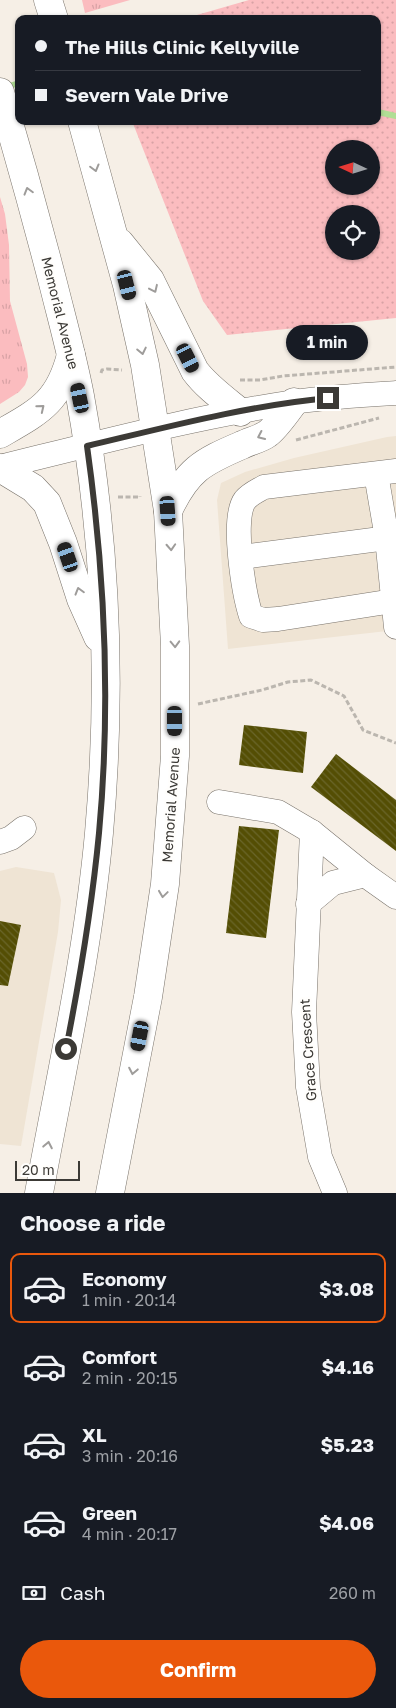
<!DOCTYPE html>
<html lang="en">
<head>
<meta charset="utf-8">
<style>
  :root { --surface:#171b24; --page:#20242c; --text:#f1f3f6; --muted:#9ea1a6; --line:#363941; --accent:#ea580c }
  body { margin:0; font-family:"Golos Text",sans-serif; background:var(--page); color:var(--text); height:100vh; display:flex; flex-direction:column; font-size:19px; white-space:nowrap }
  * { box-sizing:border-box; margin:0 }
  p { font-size:16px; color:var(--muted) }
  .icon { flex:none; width:28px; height:28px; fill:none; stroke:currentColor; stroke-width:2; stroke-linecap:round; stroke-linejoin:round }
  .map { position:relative; height:1193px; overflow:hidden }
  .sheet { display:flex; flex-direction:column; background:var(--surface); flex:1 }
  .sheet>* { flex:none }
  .banner { position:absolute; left:15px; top:15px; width:366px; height:110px; border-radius:10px; box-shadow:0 1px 4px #0004; display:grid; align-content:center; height:110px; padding:0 20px; background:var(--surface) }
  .needle { width:32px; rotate:274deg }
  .buttons { position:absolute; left:325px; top:140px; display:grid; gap:10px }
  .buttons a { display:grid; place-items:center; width:55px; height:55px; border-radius:50%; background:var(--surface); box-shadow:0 1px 4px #0004; font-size:25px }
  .scale { position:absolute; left:15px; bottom:12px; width:65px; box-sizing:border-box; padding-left:5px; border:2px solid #3c3a36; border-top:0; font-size:14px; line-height:18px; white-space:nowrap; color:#3c3a36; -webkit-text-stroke:4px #fffefc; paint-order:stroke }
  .end { position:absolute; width:22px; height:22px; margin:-11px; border:6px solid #3c3a36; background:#fff; box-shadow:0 0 0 2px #fff }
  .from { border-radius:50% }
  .bubble { position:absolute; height:35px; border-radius:18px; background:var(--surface); box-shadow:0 1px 4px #0004; font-size:16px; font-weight:700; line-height:35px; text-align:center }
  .car { position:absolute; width:15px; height:30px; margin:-15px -8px; border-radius:6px; box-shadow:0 0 4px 1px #0007; background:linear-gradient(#222 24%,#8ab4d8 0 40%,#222 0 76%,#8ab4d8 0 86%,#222 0) }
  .banner b { display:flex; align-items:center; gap:18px; height:48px; font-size:19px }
  .banner b+b { border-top:1px solid var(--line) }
  .banner i { width:12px; height:12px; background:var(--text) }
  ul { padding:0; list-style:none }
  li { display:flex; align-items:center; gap:15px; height:70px; margin:0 10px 8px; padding:0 10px; border:2px solid transparent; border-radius:10px }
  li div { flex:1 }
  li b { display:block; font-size:19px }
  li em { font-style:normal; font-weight:700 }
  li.selected { border-color:var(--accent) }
  li>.icon { width:45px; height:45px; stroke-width:1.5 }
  h2 { padding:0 20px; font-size:22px; line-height:60px }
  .pay { display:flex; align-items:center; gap:12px; height:55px; padding:0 20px; font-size:19px }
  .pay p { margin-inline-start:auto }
  .button { display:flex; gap:10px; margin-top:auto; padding:10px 20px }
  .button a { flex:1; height:58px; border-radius:30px; background:var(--accent); color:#fff; font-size:20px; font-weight:700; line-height:58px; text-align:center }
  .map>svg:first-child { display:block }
  .built { fill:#efe4d4 }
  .grass { fill:url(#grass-dots); fill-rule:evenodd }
  .park { fill:url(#park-tufts) }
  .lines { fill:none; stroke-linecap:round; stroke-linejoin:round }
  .stream { stroke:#b1de95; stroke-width:6 }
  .building { fill:url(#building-back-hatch) }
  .minor-casing { stroke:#79736b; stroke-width:25 }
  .major-casing { stroke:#79736b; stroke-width:29 }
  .path { stroke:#bbb6af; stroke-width:3; stroke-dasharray:5 2.5; stroke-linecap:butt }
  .minor { stroke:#fff; stroke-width:24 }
  .major { stroke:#fff; stroke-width:28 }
  .oneway { stroke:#9e9c9a }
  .route { stroke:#3c3a36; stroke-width:6 }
  .labels { text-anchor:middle; stroke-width:5; stroke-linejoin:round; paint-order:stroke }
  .street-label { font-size:14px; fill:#3c3a36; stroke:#fffefc }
</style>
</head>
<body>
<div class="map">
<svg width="396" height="1193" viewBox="0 0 396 1193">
  <defs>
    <pattern id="grass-dots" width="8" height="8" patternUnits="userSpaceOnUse" patternTransform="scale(1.25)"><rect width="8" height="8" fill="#fbbcbf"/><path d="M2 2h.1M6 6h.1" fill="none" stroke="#d8a2a5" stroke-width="1.8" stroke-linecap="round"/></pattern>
    <pattern id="park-tufts" width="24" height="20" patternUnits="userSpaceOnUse" patternTransform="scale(1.25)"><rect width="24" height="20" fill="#fbbcbf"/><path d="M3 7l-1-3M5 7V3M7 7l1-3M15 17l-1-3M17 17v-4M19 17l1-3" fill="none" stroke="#d8a2a5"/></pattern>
    <pattern id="building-back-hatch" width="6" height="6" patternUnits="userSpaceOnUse" patternTransform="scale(1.25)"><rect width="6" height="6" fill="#544e04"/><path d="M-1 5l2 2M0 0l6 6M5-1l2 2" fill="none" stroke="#6a662a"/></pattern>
  </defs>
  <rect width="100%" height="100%" fill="#f6efe6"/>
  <g class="built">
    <path d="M396,436V630L228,649L217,500L221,483L245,472L294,458L387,437Z"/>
    <path d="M16,867L54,873L61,900L58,932L21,1146L0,1144V871Z"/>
  </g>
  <path class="grass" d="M249,0H396V318L227,335L203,301L132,121H378V19H183ZM334,149H371V186H334ZM334,214H371V251H334Z"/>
  <g class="park">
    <path d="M82,0H130L85,13Z"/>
    <path d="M0,197L5,214L9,245L10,301L27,364L28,377L25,385L19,392L0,404Z"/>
  </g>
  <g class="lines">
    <g class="stream">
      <path d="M3,88L19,83"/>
      <path d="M378,112L396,116"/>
    </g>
  </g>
  <g class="building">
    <path d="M244,725L307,732L303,773L239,765Z"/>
    <path d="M336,754L396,800V851L311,787Z"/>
    <path d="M239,826L279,830L266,938L226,933Z"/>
    <path d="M0,921L21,925L8,986L0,985Z"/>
  </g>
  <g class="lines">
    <defs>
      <g id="minor">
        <path d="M0,467C97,443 195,417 294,402C327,397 362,395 396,393"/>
        <path d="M376,474L387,538L396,627"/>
        <path d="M241,557L396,537"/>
        <path d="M393,601L278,619L263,620L251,616C244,594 231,518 245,500C250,494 257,491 264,487L396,471"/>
        <path d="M219,802L278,812L312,832L365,875L396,897"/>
        <path d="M312,832L304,1012L308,1087L320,1157L335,1193"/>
        <path d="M0,842L11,838L24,828"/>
        <path d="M308,904L333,883L365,875"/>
      </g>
      <g id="major">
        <path d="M48,0L54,19"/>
        <path d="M0,92C19,156 37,221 54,287C63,323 73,359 80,396C106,539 112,688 99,833C88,954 61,1073 39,1193"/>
        <path d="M82,121L127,285L145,365L168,511L175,646V756L165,884L148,997L110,1193"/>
        <path d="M120,243L150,280L195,371C207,387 224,399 240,412"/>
        <path d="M0,434C40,411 59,402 71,355"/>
        <path d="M0,468L33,488L47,503L63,543L81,599L98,637"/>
        <path d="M168,511C187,470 202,462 242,445C250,441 260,439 267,434C275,429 288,410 294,402"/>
      </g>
    </defs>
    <use href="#minor" class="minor-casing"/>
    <use href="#major" class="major-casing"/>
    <g class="path">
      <path d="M101,373L102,370L107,369L122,370"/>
      <path d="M240,380H260L283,376L396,367"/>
      <path d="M296,440L379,418"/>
      <path d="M118,497H140V496"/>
      <path d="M198,704L262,690L288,682L311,680L344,696L363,730L396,743"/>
    </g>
    <use href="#minor" class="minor"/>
    <use href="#major" class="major"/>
  </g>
  <defs><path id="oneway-chevron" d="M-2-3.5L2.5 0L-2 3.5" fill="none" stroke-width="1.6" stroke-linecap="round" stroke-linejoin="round" transform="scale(1.25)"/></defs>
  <g class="oneway">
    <use href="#oneway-chevron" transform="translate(95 168) rotate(75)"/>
    <use href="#oneway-chevron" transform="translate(28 191) rotate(-106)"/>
    <use href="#oneway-chevron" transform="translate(154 289) rotate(65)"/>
    <use href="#oneway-chevron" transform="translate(142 351) rotate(78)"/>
    <use href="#oneway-chevron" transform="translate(41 408) rotate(-39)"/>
    <use href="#oneway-chevron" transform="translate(261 436) rotate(155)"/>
    <use href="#oneway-chevron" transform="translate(171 547) rotate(87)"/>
    <use href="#oneway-chevron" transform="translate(79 591) rotate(-106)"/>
    <use href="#oneway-chevron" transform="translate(175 644) rotate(88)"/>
    <use href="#oneway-chevron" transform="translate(163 894) rotate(98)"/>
    <use href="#oneway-chevron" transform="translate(133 1071) rotate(101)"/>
    <use href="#oneway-chevron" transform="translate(48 1145) rotate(-79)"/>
  </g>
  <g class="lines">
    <path class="route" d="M66,1049C80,978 92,906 99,833C111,704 105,574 87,446C167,427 246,406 328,398"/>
  </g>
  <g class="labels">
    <g class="street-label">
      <text transform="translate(60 313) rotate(76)" y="5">Memorial Avenue</text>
      <text transform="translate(171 805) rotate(-86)" y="5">Memorial Avenue</text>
      <text transform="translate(308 1050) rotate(-94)" y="5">Grace Crescent</text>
    </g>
  </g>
</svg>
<div class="buttons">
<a><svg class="needle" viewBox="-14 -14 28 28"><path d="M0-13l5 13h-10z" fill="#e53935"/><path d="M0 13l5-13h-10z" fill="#9ea1a6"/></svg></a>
<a><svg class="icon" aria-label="locate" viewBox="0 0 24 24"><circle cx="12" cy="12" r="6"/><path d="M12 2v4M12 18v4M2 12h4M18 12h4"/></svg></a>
</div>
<div class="scale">20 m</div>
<i class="end from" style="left:66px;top:1049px"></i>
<i class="end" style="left:328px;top:398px"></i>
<div class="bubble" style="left:286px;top:325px;width:82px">1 min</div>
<i class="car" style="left:127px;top:285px;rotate:166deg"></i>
<i class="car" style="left:188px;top:358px;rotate:153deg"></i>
<i class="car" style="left:80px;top:398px;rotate:348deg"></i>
<i class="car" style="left:168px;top:511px;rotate:176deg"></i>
<i class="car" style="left:68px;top:557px;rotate:341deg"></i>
<i class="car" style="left:175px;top:721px;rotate:180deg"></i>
<i class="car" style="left:140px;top:1036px;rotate:191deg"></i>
<div class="banner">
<b><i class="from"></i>The Hills Clinic Kellyville</b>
<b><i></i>Severn Vale Drive</b>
</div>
</div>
<section class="sheet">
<h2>Choose a ride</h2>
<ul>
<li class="selected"><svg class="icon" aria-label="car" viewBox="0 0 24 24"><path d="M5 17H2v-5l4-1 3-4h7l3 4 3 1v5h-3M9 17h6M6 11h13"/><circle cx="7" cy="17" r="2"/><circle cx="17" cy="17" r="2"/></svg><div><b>Economy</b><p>1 min · 20:14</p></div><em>$3.08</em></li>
<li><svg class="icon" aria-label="car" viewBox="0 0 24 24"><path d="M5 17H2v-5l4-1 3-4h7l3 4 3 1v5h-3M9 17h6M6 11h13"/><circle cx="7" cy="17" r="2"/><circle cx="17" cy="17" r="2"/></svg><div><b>Comfort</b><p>2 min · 20:15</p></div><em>$4.16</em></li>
<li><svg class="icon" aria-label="car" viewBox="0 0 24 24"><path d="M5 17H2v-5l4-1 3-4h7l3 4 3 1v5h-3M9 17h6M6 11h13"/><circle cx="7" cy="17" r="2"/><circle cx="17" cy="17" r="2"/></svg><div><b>XL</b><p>3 min · 20:16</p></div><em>$5.23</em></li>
<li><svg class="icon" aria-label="car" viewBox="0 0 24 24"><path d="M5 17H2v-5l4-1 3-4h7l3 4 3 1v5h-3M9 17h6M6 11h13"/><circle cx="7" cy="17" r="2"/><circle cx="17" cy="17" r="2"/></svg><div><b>Green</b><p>4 min · 20:17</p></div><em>$4.06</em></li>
</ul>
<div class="pay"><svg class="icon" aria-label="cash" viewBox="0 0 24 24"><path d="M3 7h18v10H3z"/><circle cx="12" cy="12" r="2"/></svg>Cash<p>260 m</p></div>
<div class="button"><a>Confirm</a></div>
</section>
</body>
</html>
